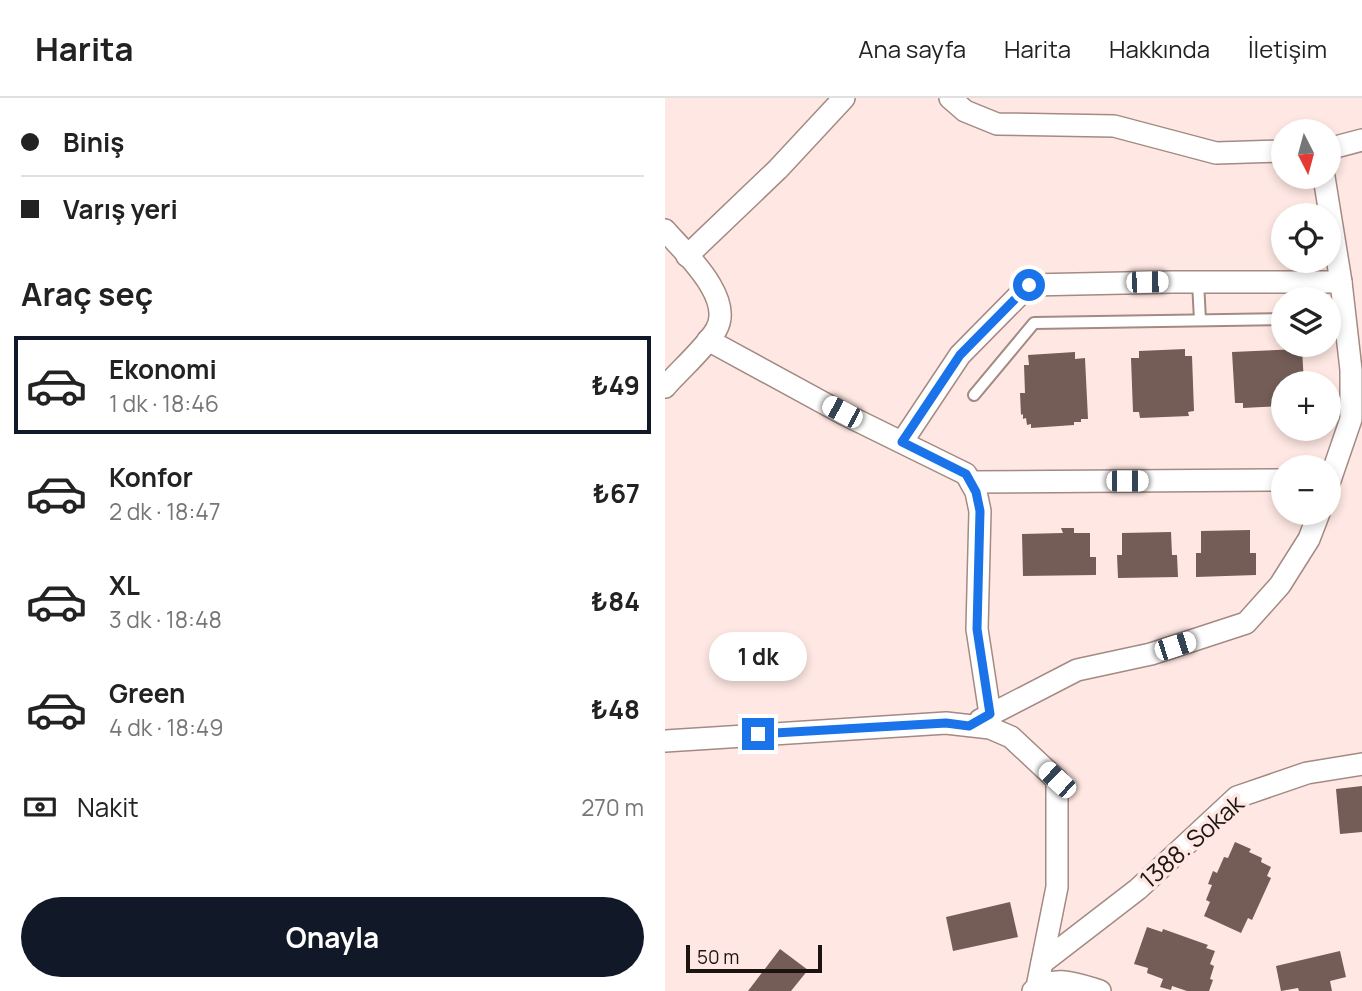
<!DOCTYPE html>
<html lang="tr">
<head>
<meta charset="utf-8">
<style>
  :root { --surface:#fff; --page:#f2f2f2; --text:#222; --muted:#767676; --line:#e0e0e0; --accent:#111827 }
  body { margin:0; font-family:Manrope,sans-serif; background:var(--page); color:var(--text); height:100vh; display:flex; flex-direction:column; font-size:26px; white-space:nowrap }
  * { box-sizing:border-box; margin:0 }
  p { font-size:23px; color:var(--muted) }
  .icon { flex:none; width:38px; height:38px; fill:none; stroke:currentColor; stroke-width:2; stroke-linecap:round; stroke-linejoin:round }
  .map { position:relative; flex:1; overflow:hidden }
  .drawer { display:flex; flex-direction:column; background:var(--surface); width:665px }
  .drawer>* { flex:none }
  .guide { display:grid; align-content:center; height:154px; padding:0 21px; background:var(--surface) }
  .needle { width:46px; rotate:174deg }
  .fabs { position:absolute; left:606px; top:21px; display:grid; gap:14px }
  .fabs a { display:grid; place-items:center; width:70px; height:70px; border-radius:50%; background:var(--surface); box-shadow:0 4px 10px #0003; font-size:35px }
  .scale { position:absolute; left:21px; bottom:18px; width:136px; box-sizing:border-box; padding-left:7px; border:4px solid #1d1412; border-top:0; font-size:19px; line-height:24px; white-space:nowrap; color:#1d1412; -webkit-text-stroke:5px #ffe8e3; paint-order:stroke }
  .end { position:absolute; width:32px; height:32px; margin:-16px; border:9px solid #1a73e8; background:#fff; box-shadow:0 0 0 4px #fff }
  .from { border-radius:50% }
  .bubble { position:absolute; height:49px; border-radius:24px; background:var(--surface); box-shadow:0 4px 10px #0003; font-size:23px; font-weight:700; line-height:49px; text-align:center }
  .car { position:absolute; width:21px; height:42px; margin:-21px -10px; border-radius:9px; box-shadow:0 0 5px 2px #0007; background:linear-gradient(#fff 24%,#345 0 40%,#fff 0 76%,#345 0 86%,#fff 0) }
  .guide b { display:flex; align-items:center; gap:24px; height:66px; font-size:26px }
  .guide b+b { border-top:2px solid var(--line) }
  .guide i { width:18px; height:18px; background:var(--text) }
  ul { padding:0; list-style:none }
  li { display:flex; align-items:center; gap:21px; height:98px; margin:0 14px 10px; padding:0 7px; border:4px solid transparent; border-radius:0px }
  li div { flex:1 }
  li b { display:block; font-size:26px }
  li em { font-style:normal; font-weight:700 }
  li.on { border-color:var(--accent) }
  li>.icon { width:63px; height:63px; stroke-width:1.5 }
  h2 { padding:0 21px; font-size:32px; line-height:84px }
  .pay { display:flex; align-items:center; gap:18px; height:77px; padding:0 21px; font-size:26px }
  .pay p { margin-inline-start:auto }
  .button { display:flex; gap:14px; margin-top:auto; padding:14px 21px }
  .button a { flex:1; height:80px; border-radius:42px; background:var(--accent); color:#fff; font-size:28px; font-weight:700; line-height:80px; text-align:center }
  header { display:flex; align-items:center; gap:42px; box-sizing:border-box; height:98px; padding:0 35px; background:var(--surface); border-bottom:2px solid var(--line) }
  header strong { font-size:33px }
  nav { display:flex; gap:38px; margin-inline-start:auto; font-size:24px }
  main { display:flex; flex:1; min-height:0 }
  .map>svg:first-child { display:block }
  .building { fill:#745d57 }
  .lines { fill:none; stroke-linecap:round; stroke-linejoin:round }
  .service-casing { stroke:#a38a83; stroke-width:14 }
  .minor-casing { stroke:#a38a83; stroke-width:24 }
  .service { stroke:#fff; stroke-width:10 }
  .minor { stroke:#fff; stroke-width:21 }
  .route { stroke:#1a73e8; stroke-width:9 }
  .labels { text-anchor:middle; stroke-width:7; stroke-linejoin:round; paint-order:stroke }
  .street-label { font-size:24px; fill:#1d1412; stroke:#ffe8e3 }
</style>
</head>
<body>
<header>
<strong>Harita</strong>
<nav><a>Ana sayfa</a><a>Harita</a><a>Hakkında</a><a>İletişim</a></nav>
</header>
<main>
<section class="drawer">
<div class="guide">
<b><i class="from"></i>Biniş</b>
<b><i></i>Varış yeri</b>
</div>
<h2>Araç seç</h2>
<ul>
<li class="on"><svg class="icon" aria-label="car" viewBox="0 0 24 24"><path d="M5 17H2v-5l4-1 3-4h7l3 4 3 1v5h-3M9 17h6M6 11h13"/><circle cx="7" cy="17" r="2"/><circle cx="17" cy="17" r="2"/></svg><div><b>Ekonomi</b><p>1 dk · 18:46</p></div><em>₺49</em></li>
<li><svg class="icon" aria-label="car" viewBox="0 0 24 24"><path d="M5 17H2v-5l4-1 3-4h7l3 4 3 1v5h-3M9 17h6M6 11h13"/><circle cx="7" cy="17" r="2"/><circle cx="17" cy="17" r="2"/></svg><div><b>Konfor</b><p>2 dk · 18:47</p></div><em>₺67</em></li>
<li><svg class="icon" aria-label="car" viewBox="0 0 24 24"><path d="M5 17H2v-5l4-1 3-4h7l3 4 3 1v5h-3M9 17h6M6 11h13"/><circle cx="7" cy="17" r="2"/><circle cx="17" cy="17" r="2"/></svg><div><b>XL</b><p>3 dk · 18:48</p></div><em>₺84</em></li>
<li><svg class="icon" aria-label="car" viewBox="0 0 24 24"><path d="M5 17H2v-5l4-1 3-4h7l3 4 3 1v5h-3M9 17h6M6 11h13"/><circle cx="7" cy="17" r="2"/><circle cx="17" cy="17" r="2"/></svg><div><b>Green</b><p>4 dk · 18:49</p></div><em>₺48</em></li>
</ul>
<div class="pay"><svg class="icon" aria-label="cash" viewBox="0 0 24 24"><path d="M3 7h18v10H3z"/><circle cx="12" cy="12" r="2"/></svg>Nakit<p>270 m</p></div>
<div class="button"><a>Onayla</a></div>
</section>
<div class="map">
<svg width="697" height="893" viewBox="0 0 697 893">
  <rect width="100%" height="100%" fill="#ffe8e3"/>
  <g class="building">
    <path d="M520,251V258H527L529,313L523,314L524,318L475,320L474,314H468L466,260H474V253Z"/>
    <path d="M637,251L639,285H618V308L578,310V305H570L567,254Z"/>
    <path d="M410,254V261L420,260L423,321H416V324H409V327L366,330V326L362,327L361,320L358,321V316L356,317L355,295H360L359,267H364L363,257Z"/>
    <path d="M396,430H409V435H425V459H431V477L358,478L357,436L398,435Z"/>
    <path d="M585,432V455H591V477L531,479V455H536V433Z"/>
    <path d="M506,434L507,457H512L513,479L453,480L452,457H457V435Z"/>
    <path d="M697,688V734L675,736L671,691Z"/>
    <path d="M570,744L586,751L584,754L597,760L596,764L606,769L602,778L606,780L587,822L583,820L576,835L539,818L545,804L541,802L547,787L543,786L548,773L552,775L559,759L563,760Z"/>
    <path d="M345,804L353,839L288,853L281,819Z"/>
    <path d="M482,829L497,834L498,831L543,847L541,850L550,853L545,866L549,868L545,881L548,882L544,893H522L507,888L506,892L495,889L498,881L482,875L483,870L469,866Z"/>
    <path d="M115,851L143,872L126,893H83Z"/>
    <path d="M675,853L681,879L665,883L667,893H634L633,890L616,893L611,868Z"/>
  </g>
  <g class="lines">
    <defs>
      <g id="service">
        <path d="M533,184L535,222"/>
        <path d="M309,297L369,225L618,221"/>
      </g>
      <g id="minor">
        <path d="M285,0L300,13L332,26L449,28L551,55L618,53"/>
        <path d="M663,51L697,42"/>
        <path d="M659,79L676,184L686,272V321L663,388"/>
        <path d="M0,132C19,154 70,200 51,232C41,249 14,273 0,289"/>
        <path d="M22,158L113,71L179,0"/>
        <path d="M43,242L177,315L301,376L311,394L315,413L312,531L325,616"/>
        <path d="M237,344L295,257L364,187L507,184H676"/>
        <path d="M306,384L618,382"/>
        <path d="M315,622L412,572L486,556L581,525L615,487L644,441L654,415"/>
        <path d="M0,643L281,625L325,630L346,639L392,682V789L372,889"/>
        <path d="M377,865L473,791L572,699L642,675L697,666"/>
        <path d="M368,893C389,876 412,886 435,893"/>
      </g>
    </defs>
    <use href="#service" class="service-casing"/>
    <use href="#minor" class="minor-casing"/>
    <use href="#service" class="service"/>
    <use href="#minor" class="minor"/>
  </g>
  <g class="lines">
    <path class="route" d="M93,636L281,625L304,628L325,616L312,531L315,413L311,394L301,376L237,344L295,257L364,187"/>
  </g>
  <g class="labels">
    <g class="street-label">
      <text transform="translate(527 744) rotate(-41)" y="8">1388. Sokak</text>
    </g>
  </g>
</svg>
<div class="fabs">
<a><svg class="needle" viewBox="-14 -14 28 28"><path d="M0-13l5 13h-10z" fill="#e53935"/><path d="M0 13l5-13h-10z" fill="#767676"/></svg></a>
<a><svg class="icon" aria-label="locate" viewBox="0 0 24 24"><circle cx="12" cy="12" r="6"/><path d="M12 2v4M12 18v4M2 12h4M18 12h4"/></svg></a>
<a><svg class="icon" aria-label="layers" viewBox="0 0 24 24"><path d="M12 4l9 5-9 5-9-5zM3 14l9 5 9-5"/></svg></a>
<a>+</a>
<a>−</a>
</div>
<div class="scale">50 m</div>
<i class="end from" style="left:364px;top:187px"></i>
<i class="end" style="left:93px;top:636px"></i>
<div class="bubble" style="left:44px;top:534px;width:98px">1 dk</div>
<i class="car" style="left:482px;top:184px;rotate:89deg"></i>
<i class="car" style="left:177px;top:314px;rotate:298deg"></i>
<i class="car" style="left:462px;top:383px;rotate:90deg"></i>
<i class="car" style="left:510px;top:548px;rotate:72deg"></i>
<i class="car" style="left:392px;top:682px;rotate:313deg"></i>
</div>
</main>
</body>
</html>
